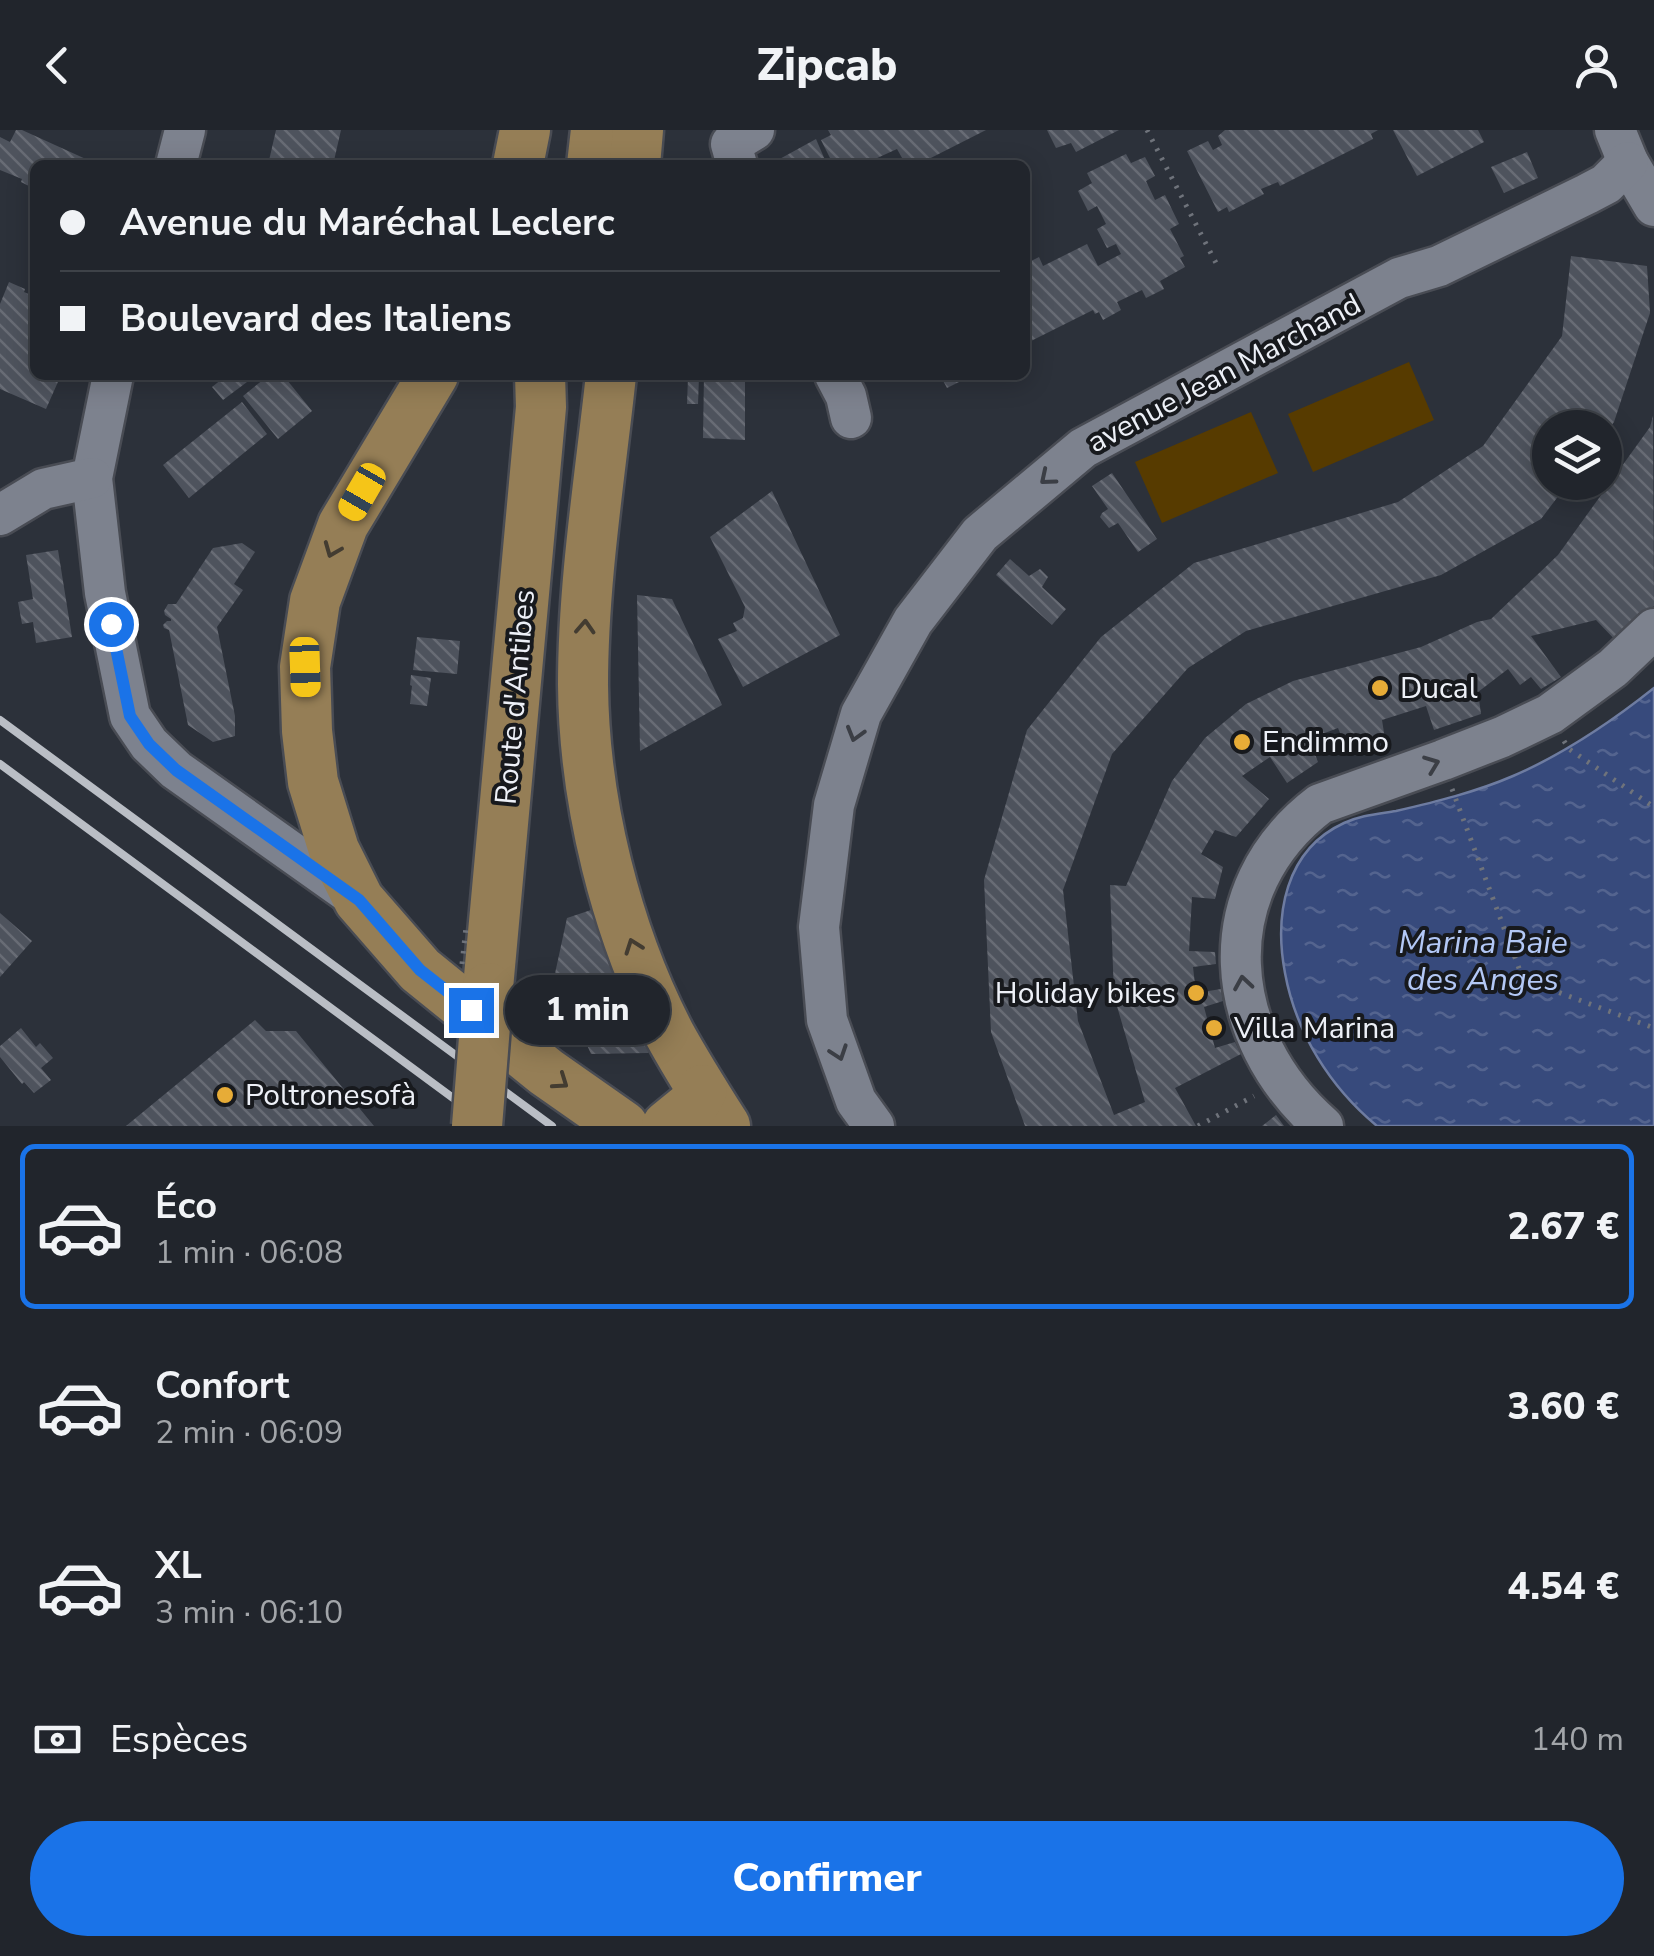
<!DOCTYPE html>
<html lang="fr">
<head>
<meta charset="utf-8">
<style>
  :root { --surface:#21252c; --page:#292d34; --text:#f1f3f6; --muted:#a2a5a9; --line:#3e4248; --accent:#1a73e8 }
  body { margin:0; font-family:"Nunito Sans",sans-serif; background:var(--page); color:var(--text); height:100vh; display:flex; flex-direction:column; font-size:38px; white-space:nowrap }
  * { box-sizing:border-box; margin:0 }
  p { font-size:32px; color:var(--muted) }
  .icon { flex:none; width:55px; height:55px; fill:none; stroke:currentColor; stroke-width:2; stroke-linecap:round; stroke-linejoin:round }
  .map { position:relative; height:996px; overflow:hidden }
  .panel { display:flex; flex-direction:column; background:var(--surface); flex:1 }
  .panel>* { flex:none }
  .top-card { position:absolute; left:30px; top:30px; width:1000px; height:220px; border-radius:15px; box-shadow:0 5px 25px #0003,0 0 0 2px var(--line); display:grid; align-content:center; height:220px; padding:0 30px; background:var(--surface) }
  .controls { position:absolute; left:1532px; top:280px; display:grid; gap:20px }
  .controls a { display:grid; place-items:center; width:90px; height:90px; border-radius:50%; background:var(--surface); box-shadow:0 5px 25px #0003,0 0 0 2px var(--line); font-size:50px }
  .end { position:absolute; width:45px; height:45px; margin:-22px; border:12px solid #1a73e8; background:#fff; box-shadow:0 0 0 5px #fff }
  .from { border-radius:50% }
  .bubble { position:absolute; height:70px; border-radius:35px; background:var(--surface); box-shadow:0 5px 25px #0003,0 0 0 2px var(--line); font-size:32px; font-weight:800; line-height:70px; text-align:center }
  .car { position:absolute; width:30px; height:60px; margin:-30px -15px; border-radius:12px; box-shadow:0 0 8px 2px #0007; background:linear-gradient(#f5c518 24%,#345 0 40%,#f5c518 0 76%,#345 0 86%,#f5c518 0) }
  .top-card b { display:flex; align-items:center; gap:35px; height:95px; font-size:38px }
  .top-card b+b { border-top:2px solid var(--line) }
  .top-card i { width:25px; height:25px; background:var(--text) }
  ul { padding:18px 0 0; list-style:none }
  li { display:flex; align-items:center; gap:30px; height:165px; margin:0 20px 15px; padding:0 10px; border:5px solid transparent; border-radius:15px }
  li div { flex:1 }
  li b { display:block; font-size:38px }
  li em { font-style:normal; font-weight:800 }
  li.active { border-color:var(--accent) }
  li>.icon { width:90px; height:90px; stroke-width:1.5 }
  .pay { display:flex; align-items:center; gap:25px; height:110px; padding:0 30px; font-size:38px }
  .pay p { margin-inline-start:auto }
  .cta { display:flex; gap:20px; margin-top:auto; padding:20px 30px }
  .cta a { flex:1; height:115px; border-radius:60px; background:var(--accent); color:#fff; font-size:40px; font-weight:800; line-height:115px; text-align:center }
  header { display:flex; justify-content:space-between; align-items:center; height:130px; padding:0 30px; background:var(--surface); font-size:45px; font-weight:800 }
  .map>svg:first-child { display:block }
  .park { fill:#573b00 }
  .water { fill:url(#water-ripples); stroke:#6e7ca1; stroke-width:2.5 }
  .building { fill:url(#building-back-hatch) }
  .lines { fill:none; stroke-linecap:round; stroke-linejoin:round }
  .minor-casing { stroke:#494c54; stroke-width:45 }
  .major-casing { stroke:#494c54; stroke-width:55 }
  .path { stroke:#6f737b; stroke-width:5; stroke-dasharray:2.5 8; stroke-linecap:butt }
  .minor { stroke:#7d828e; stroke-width:40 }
  .major { stroke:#957e56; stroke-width:50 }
  .rail { stroke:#babec5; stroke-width:8 }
  .major-bridge-casing { stroke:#494c54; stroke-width:55; stroke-linecap:butt }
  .path-bridge { stroke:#6f737b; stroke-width:5; stroke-dasharray:2.5 8; stroke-linecap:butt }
  .major-bridge { stroke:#957e56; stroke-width:50 }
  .oneway { stroke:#3b3e45 }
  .oneway2 { stroke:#433c31 }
  .route { stroke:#1a73e8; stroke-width:12 }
  .poi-dot { fill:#e7ac37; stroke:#17191d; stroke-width:4 }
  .labels { text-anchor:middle; stroke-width:8; stroke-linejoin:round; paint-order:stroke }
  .street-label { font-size:30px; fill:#edf0f7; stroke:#17191d }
  .poi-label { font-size:30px; fill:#edf0f7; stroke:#17191d; text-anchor:start }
  .water-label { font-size:32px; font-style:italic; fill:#b3c8f6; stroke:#17191d }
</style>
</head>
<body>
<header><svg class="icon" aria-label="back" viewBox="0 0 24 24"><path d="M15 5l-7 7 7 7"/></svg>Zipcab<svg class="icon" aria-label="person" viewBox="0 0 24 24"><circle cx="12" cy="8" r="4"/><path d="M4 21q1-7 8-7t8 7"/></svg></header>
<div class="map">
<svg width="1654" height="996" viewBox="0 0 1654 996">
  <defs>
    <pattern id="water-ripples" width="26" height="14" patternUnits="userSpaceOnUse" patternTransform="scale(2.5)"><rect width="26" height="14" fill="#374a7c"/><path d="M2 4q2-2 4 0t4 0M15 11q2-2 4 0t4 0" fill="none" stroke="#54648f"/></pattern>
    <pattern id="building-back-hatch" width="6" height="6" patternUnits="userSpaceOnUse" patternTransform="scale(2.5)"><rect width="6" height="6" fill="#4e535d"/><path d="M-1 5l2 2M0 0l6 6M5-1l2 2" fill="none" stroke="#686c75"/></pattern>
  </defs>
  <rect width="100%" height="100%" fill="#2c313a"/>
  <g class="park">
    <path d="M1409,232L1434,290L1313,342L1288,284Z"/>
    <path d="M1251,282L1278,343L1162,393L1135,332Z"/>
  </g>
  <path class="water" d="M1654,558V996H1377C1330,957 1296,903 1285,843C1274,785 1285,720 1344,693C1361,685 1378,684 1396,681C1435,672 1476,662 1513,646C1564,624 1610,593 1654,558Z"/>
  <g class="building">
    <path d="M16,0H22L99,35H35V59L21,52L22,49L0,40V7L10,12Z"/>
    <path d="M276,0H341L333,35H268Z"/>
    <path d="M828,0H986L917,35H906L897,19L875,29L878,35H839L837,29L832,32L821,10L831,5Z"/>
    <path d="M1047,0H1119L1076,22L1071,13L1056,18Z"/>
    <path d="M1225,0H1378L1371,4L1373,9L1280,56L1278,52L1261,59L1264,64L1229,82L1227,77L1218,82L1187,21L1208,11L1213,20L1222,15L1218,6Z"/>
    <path d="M1393,0H1478L1484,12L1417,46Z"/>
    <path d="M816,9L825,30L816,35H777L776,31Z"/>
    <path d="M1527,22L1538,48L1504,63L1491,37Z"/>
    <path d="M1126,24L1131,33L1145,27L1155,46L1146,51L1155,70L1165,65L1179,94L1170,99L1184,126L1180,128L1185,137L1160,151L1164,159L1146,168L1142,160L1117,172L1121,180L1103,190L1099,182L1095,184L1093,180L1025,214V134L1039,127L1043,136L1087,114L1098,136L1121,124L1116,114L1107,118L1097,99L1106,94L1097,76L1088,81L1078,61L1092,53L1087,43Z"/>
    <path d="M1571,126L1647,136L1650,183L1614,292L1605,304V298H1550V352H1569L1541,389L1441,445L1246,501L1188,538L1112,624L1063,760L1078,891L1114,985L1145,972L1114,866L1110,755L1126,756L1172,651L1205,608L1246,574L1293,551L1421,517L1477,492L1491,489L1558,425L1650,297L1653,286L1654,476L1620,515L1596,490L1531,506L1561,547L1541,559L1531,547L1520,555L1508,539L1478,562L1481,584L1434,600L1426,576L1382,590L1385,609L1348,623L1338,598L1309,609L1318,632L1287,653L1270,627L1242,646L1269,669L1236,707L1215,700L1201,724L1223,737L1215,769L1192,767L1189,821L1215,822L1216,834L1193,837L1196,863L1221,859L1223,871L1204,877L1215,918L1235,912L1241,924L1175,958L1196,996H1025L991,902L984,750L1027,600L1101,507L1194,433L1398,372L1483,316L1562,206Z"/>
    <path d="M9,152L25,159L24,162L35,167V245H61L46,279L0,259V174Z"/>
    <path d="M227,245H241L247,252L223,270L212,257Z"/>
    <path d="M269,245H283L312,281L278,309L243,266Z"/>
    <path d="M704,245H745V310L703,308Z"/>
    <path d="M940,245H964L965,249L947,258Z"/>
    <path d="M688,247H699L698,274H687Z"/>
    <path d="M242,272L267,304L189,368L163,335Z"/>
    <path d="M1112,343L1157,409L1138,422L1118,393L1109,398L1100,387L1102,383L1108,379L1092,356Z"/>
    <path d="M772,361L840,505L743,557L718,509L737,501L733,493L743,488L745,477L710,407Z"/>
    <path d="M242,413L255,422L234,454L243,460L217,497L235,586V606L213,612L188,595L169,500L164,498L163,495L167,491H171V489L165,485L164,481L168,474H176L213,418Z"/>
    <path d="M58,420L72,507L36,513L33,492L22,494L18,472L33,469L26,425Z"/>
    <path d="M1010,429L1029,446L1040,439L1048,447L1042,457L1066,479L1052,495L996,445Z"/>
    <path d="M637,465L672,469L722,575L640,621Z"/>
    <path d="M417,507L460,511L457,544L413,540Z"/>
    <path d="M411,545L431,548L427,576L410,574L412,556L410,555Z"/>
    <path d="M597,778L652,919L648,923L591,924L563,862H551L567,788Z"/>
    <path d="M0,783L32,811L0,847Z"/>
    <path d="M255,890L266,901H296L374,996H126Z"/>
    <path d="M21,898L36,917L40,913L53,928L41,938L51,950L34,963L24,952L22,954L0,927V916Z"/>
    <path d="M1276,985L1284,996H1262Z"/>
  </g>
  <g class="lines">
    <defs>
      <g id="minor">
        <path d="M1615,0L1628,32L1654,76"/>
        <path d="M176,35L185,0"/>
        <path d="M737,35L731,14L754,0"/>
        <path d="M113,245L92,348L105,463L130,586L149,614L176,640L359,770"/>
        <path d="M835,245L846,266L851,288"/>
        <path d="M0,385L43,359L92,348"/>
        <path d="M874,996L856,971L827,890L819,797L834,675L861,584L913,491L980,404L1083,318L1399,148L1439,136L1587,64L1606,54L1628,32"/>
        <path d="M1323,996C1221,907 1207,760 1320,674L1443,630L1502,607L1550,584L1613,538L1654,499"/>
      </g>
      <g id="major">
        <path d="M518,35L525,0"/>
        <path d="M592,35L596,0"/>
        <path d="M635,35L638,0"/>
        <path d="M433,245L343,395L315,471L305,537L307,601L313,652L334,720L359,770L420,840L546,942L623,996"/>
        <path d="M611,245C600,347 583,451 583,555C584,671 616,802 670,905C687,936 706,966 725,996"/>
        <path d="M488,858L541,277L540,245"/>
        <path d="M667,996L694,974L702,960"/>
      </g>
    </defs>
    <use href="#minor" class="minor-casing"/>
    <use href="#major" class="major-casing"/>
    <g class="path">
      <path d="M1147,0L1217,135"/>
      <path d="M1564,611L1569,619L1654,677"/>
      <path d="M1452,659L1523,849L1654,898"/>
      <path d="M1198,996L1254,966"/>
    </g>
    <use href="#minor" class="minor"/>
    <use href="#major" class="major"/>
    <g class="rail">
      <path d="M0,590L552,996"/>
      <path d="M0,634L491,996"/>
    </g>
    <defs>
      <path id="major-bridge" d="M477,996L488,858"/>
    </defs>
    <use href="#major-bridge" class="major-bridge-casing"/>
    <path class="path-bridge" d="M462,834L466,797"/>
    <use href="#major-bridge" class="major-bridge"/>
  </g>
  <defs><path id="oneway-chevron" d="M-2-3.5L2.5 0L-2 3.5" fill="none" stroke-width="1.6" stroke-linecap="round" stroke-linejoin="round" transform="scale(2.5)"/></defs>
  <g class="oneway">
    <use href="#oneway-chevron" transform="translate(1047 348) rotate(140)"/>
    <use href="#oneway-chevron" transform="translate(855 604) rotate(106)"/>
    <use href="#oneway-chevron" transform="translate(1432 634) rotate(-21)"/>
    <use href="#oneway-chevron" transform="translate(1243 853) rotate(-99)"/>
    <use href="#oneway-chevron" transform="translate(839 923) rotate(71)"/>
  </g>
  <g class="oneway2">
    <use href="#oneway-chevron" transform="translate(332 420) rotate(112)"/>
    <use href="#oneway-chevron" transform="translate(585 497) rotate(-87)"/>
    <use href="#oneway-chevron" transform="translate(633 816) rotate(-110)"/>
    <use href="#oneway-chevron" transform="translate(561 952) rotate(35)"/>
  </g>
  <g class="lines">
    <path class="route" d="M111,494L130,586L149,614L176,640L359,770L420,840L471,880"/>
  </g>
  <g class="poi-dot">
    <circle cx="1380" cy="558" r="10"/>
    <circle cx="1242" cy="612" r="10"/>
    <circle cx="1196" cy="863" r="10"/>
    <circle cx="1214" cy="898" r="10"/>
    <circle cx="225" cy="965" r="10"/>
  </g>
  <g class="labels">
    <g class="street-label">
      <text transform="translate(1224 243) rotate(-28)" y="10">avenue Jean Marchand</text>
      <text transform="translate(515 567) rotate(-85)" y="10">Route d'Antibes</text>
    </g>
    <g class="poi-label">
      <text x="1400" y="568">Ducal</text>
      <text x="1262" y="622">Endimmo</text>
      <text x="1176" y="873" text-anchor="end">Holiday bikes</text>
      <text x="1234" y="908">Villa Marina</text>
      <text x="245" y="975">Poltronesofà</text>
    </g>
    <g class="water-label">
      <text x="1483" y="823">Marina Baie<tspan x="1483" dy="37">des Anges</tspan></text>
    </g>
  </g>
</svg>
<div class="controls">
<a><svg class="icon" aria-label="layers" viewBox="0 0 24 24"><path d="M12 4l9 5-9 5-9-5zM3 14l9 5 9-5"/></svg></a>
</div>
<i class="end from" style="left:111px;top:494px"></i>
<i class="end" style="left:471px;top:880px"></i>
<div class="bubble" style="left:505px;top:845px;width:165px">1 min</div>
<i class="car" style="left:362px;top:362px;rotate:210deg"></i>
<i class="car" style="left:305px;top:537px;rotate:178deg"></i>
<div class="top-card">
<b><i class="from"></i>Avenue du Maréchal Leclerc</b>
<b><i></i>Boulevard des Italiens</b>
</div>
</div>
<section class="panel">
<ul>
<li class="active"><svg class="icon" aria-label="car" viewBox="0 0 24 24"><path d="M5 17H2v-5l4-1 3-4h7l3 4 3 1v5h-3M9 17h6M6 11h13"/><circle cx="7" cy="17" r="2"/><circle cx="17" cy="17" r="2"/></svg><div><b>Éco</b><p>1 min · 06:08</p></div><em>2.67 €</em></li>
<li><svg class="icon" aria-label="car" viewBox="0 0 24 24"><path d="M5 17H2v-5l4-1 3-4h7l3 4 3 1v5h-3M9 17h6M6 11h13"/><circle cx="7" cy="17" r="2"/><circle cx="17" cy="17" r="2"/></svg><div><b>Confort</b><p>2 min · 06:09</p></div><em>3.60 €</em></li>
<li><svg class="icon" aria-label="car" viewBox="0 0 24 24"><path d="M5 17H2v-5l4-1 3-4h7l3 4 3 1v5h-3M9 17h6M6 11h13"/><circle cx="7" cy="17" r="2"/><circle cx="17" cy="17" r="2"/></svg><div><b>XL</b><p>3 min · 06:10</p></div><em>4.54 €</em></li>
</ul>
<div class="pay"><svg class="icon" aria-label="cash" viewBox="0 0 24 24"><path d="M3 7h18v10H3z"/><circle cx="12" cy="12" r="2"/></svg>Espèces<p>140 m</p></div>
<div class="cta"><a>Confirmer</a></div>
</section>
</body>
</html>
